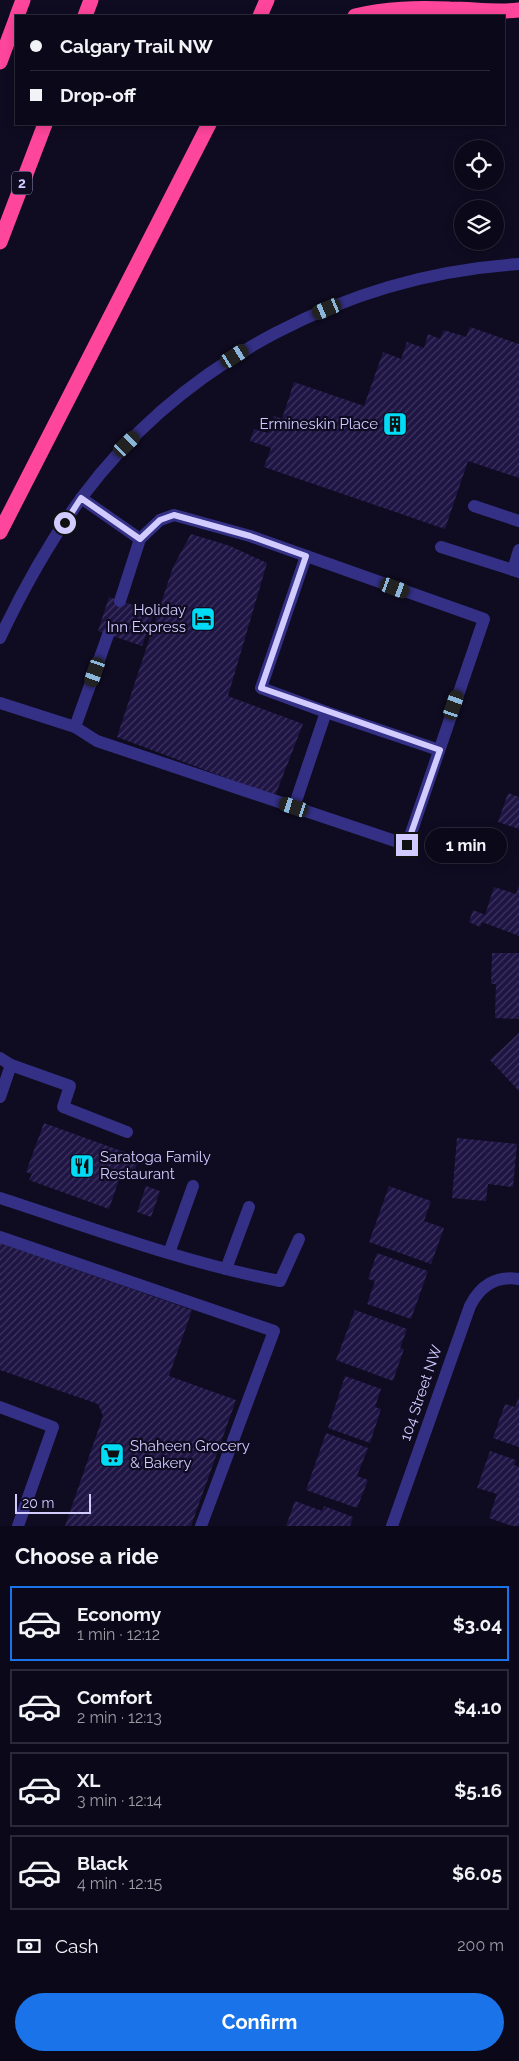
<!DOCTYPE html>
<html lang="en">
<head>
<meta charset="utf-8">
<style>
  :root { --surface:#0b0819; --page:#141122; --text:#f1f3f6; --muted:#9a9aa2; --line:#2b2938; --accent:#1a73e8 }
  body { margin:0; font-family:Raleway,sans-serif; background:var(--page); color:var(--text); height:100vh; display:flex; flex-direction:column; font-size:19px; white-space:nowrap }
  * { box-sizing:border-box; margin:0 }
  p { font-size:16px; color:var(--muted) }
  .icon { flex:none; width:28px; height:28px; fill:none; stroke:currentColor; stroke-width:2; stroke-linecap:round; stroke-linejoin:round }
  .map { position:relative; height:1526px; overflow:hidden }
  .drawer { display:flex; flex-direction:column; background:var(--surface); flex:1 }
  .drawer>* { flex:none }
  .top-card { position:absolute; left:15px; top:15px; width:490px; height:110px; border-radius:0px; box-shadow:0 2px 12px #0003,0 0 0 1px var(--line); display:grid; align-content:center; height:110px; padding:0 15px; background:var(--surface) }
  .tools { position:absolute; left:454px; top:140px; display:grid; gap:10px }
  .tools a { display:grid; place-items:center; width:50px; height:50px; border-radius:50%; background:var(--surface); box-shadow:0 2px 12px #0003,0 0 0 1px var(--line); font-size:25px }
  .scale { position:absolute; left:15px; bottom:12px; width:76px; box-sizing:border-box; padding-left:5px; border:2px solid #d1cbff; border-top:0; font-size:14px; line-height:18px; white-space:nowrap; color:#d1cbff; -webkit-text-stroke:4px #0f0b21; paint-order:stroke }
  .end { position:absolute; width:22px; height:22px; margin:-11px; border:6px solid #d1cbff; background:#111; box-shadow:0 0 0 2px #111 }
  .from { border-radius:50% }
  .bubble { position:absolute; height:35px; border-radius:18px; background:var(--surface); box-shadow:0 2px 12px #0003,0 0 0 1px var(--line); font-size:16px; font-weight:700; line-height:35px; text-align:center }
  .car { position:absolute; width:15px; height:30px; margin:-15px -8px; border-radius:6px; box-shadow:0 0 4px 1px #0007; background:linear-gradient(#222 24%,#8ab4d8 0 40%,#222 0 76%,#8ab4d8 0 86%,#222 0) }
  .top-card b { display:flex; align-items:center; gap:18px; height:48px; font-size:19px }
  .top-card b+b { border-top:1px solid var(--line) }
  .top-card i { width:12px; height:12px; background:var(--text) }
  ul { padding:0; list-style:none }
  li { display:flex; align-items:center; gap:15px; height:75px; margin:0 10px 8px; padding:0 5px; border:2px solid var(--line); border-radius:0px }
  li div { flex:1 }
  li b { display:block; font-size:19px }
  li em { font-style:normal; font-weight:700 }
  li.current { border-color:var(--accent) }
  li>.icon { width:45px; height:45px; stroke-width:1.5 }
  h2 { padding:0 15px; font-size:22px; line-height:60px }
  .pay { display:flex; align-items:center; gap:12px; height:55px; padding:0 15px; font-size:19px }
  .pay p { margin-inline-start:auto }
  .button { display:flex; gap:10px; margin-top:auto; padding:10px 15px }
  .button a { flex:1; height:58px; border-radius:30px; background:var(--accent); color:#fff; font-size:20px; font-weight:700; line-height:58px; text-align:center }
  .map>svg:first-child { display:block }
  .building { fill:url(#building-hatch) }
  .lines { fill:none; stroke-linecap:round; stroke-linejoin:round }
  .lane { stroke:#343085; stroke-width:12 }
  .street { stroke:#343085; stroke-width:12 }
  .highway { stroke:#ff469d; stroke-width:15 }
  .route { stroke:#d1cbff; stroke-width:6 }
  .labels { text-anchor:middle; stroke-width:4.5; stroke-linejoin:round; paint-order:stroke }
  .shield { fill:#0f0b21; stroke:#9791bc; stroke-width:1 }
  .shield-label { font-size:14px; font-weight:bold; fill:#d1cbff }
  .poi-label { font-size:15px; fill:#d1cbff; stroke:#0f0b21; text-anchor:end }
  .street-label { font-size:15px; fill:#d1cbff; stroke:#0f0b21 }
</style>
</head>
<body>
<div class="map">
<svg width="519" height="1526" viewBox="0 0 519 1526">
  <defs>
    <pattern id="building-hatch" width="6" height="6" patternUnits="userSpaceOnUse" patternTransform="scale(1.25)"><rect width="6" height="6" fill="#1f1544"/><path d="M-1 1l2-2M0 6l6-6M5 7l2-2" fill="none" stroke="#3e3660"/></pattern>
  </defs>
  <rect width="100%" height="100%" fill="#0f0b21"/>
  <g class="building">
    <path d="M470,327L519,344V478L468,461L445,529L264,467L271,448L250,441L254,429L268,433L274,416L282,419L294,382L364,406L383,352L401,359L407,342L424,348L428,334L440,339L444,330L466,337Z"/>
    <path d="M191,534L230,546L267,563L228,696L303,724L275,796L117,737L173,567Z"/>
    <path d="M109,597L154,612L142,646L98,631Z"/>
    <path d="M508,793L519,797V829L498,822Z"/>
    <path d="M519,885V936L482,922L480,927L469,922L473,910L485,915L494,887L516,894Z"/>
    <path d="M492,953H519V1019L495,1018L496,984H491Z"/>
    <path d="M519,1033V1091L490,1060Z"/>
    <path d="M44,1123L127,1153L125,1156L138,1161L132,1178L121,1174L109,1209L29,1180L32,1174L26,1172Z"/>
    <path d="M457,1138L517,1144L513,1187L488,1184L486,1201L452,1198Z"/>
    <path d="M146,1186L160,1191L151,1217L137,1212Z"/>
    <path d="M389,1186L431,1201L424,1221L444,1228L431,1264L369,1242Z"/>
    <path d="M0,1243L192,1310L169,1376L236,1400L191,1526H65L103,1416L98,1404L0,1370Z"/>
    <path d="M377,1253L428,1271L411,1319L367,1304L375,1281L368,1279Z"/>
    <path d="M355,1310L407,1329L400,1348L404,1349L393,1381L336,1360Z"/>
    <path d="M345,1376L381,1389L375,1407L381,1409L370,1443L328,1428Z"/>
    <path d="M519,1397V1447L493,1438L505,1404L515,1407Z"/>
    <path d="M326,1433L368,1448L357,1476L368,1480L357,1508L306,1490Z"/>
    <path d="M490,1451L516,1460L514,1465L519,1467V1526H512L489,1518L497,1494L477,1488Z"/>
    <path d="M295,1501L322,1511L324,1506L353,1517L350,1526H286Z"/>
  </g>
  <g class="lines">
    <g class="lane">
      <path d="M81,498L140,539L120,601"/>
      <path d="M474,506L519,521"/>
      <path d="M441,547L513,570"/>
      <path d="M519,550L513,570L519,572"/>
      <path d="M306,556L261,688L326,712"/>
      <path d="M0,703L75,727L108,635"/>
      <path d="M75,727L97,741L407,845L484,619L250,536L174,515L160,520L140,539"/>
      <path d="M294,807L326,712L439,750"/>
      <path d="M0,1058L11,1065L0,1097"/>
      <path d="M11,1065L70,1086L63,1107L127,1132"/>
      <path d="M0,1198C92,1228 185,1263 280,1281L299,1239"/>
      <path d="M0,1237L274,1331L201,1526"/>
      <path d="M169,1253L193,1186"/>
      <path d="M226,1269L249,1207"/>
      <path d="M0,1407L53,1427L18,1526"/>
    </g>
    <g class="street">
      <path d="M0,638C23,589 50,541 82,497C184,360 349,275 519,264"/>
      <path d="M392,1526L470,1306C480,1286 496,1275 519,1279"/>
    </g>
    <g class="highway">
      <path d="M17,16L23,0"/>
      <path d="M85,16L91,0"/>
      <path d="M260,16L267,0"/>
      <path d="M355,16C386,8 418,8 450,9C473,9 496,13 519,10"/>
      <path d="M0,62L16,19"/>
      <path d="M0,242L45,124"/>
      <path d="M0,532L209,124"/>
    </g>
  </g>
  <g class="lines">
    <path class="route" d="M65,523L81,498L140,539L160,520L174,515L250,536L306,556L261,688L440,750L407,845"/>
  </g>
  <defs>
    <symbol id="building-square" viewBox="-11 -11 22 22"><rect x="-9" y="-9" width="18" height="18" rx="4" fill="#00dbf6" stroke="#0f0b21"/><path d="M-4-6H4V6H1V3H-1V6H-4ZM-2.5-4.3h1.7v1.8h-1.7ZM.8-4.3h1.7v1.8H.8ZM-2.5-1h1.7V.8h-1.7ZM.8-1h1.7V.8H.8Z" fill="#111"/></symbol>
    <symbol id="hotel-square" viewBox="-11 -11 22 22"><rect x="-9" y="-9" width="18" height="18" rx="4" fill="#00dbf6" stroke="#0f0b21"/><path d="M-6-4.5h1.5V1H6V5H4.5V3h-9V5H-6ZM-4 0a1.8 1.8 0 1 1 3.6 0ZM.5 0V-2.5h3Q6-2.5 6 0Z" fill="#111"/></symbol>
    <symbol id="restaurant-square" viewBox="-11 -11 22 22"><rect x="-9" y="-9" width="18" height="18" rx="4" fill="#00dbf6" stroke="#0f0b21"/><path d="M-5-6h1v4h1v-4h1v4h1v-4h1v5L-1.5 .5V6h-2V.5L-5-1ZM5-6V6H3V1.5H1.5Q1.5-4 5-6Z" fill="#111"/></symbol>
    <symbol id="supermarket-square" viewBox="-11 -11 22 22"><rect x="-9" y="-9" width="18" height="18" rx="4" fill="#00dbf6" stroke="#0f0b21"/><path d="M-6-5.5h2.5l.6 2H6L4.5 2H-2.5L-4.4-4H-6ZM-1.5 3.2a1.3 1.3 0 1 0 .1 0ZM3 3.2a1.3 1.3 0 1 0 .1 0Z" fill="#111"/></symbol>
  </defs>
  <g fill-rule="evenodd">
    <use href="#building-square" x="381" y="410" width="28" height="28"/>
    <use href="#hotel-square" x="189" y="605" width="28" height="28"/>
    <use href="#restaurant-square" x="68" y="1152" width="28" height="28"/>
    <use href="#supermarket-square" x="98" y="1441" width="28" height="28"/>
  </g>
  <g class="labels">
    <rect class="shield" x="12" y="171.5" width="20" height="23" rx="4"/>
    <g class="shield-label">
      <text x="22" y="188">2</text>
    </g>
    <g class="poi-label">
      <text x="378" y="429">Ermineskin Place</text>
      <text x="186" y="615">Holiday<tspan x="186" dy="17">Inn Express</tspan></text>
      <text x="100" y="1162" text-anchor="start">Saratoga Family<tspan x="100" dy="17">Restaurant</tspan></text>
      <text x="130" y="1451" text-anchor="start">Shaheen Grocery<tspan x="130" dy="17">&amp; Bakery</tspan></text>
    </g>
    <g class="street-label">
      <text transform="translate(421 1393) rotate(-71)" y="5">104 Street NW</text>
    </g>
  </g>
</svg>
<div class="tools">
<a><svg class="icon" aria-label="locate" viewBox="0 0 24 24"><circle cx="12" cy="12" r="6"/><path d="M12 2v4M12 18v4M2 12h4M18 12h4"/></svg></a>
<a><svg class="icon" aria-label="layers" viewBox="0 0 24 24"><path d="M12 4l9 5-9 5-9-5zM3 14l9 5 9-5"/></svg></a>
</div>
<div class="scale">20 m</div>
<i class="end from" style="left:65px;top:523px"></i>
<i class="end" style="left:407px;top:845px"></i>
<div class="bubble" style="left:425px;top:828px;width:82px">1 min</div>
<i class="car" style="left:327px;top:309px;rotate:247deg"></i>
<i class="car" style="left:235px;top:356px;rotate:58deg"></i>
<i class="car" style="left:127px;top:444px;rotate:46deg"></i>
<i class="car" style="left:395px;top:588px;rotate:110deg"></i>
<i class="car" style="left:95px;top:672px;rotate:199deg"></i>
<i class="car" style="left:454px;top:705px;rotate:19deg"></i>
<i class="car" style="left:294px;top:807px;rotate:288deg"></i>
<div class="top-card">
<b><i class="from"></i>Calgary Trail NW</b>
<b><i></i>Drop-off</b>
</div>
</div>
<section class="drawer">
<h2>Choose a ride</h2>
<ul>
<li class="current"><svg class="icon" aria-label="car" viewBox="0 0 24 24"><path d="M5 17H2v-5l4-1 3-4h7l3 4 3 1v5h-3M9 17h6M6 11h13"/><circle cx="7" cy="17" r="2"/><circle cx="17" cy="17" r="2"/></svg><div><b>Economy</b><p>1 min · 12:12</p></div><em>$3.04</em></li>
<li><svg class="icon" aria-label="car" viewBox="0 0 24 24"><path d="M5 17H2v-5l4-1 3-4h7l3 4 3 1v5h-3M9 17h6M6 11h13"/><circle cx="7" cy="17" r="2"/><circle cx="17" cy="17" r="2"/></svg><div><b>Comfort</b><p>2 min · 12:13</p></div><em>$4.10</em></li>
<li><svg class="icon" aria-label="car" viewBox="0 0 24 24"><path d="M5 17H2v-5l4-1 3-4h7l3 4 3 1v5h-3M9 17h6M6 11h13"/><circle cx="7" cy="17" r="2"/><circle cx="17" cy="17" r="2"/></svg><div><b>XL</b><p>3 min · 12:14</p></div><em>$5.16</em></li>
<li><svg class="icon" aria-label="car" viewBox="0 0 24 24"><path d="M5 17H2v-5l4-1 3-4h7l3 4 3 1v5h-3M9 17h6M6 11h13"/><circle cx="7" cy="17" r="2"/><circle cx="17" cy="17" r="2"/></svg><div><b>Black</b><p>4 min · 12:15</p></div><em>$6.05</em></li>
</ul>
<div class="pay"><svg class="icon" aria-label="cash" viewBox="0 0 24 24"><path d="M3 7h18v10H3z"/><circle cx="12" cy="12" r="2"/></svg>Cash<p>200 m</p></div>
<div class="button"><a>Confirm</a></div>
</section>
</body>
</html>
